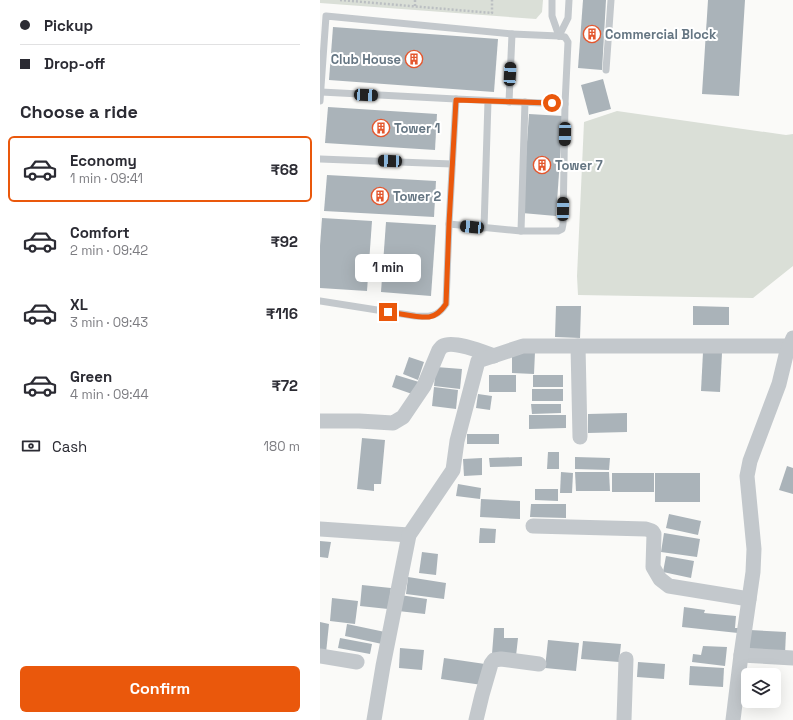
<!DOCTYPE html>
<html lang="en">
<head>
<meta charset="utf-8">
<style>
  :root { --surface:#fff; --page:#f7f7f7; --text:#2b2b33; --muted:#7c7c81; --line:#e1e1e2; --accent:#ea580c }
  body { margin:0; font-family:"Space Grotesk",sans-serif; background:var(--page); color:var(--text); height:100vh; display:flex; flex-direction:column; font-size:15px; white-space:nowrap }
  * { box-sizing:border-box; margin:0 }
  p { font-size:13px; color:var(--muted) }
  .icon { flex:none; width:22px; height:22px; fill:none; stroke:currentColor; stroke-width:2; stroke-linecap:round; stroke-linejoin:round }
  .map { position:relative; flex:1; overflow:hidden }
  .sheet { display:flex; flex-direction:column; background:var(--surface); width:320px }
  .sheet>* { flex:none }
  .hud { display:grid; align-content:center; height:88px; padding:0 20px; background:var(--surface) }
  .fabs { position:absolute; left:421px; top:668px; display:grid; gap:8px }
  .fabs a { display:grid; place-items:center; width:40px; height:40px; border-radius:6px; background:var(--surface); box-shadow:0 4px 16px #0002; font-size:20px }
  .end { position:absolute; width:18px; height:18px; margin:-9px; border:5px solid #ea580c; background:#fff; box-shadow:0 0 0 2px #fff }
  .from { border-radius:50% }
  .bubble { position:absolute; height:28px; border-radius:6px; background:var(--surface); box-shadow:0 4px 16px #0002; font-size:13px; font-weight:800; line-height:28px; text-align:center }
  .car { position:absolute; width:12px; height:24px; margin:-12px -6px; border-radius:5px; box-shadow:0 0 3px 1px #0007; background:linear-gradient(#222 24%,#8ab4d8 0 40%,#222 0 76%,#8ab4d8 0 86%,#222 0) }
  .hud b { display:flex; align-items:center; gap:14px; height:38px; font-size:15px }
  .hud b+b { border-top:1px solid var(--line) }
  .hud i { width:10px; height:10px; background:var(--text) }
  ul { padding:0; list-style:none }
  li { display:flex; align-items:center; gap:12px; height:66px; margin:0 8px 6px; padding:0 12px; border:2px solid transparent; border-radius:6px }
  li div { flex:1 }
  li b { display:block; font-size:15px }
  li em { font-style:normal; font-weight:800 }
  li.on { border-color:var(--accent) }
  li>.icon { width:36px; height:36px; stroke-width:1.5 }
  h2 { padding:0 20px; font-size:18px; line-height:48px }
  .pay { display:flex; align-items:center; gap:10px; height:44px; padding:0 20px; font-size:15px }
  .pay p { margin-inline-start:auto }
  .action { display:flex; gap:8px; margin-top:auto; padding:8px 20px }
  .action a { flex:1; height:46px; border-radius:6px; background:var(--accent); color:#fff; font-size:16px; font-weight:800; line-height:46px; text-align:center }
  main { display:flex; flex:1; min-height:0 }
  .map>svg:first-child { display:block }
  .green { fill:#dadfd7 }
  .building { fill:#aab3b9 }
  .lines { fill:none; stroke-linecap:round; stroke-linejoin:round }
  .path { stroke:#bbbfc2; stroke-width:2.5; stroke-dasharray:2 2; stroke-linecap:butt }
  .service { stroke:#c3c8cc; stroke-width:7 }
  .minor { stroke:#c3c8cc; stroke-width:15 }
  .route { stroke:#ea580c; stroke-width:5 }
  .labels { text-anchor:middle; stroke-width:4; stroke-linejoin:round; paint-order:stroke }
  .poi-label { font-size:13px; font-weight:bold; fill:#657683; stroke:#fff; text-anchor:start }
</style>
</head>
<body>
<main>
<section class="sheet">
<div class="hud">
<b><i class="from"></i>Pickup</b>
<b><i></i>Drop-off</b>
</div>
<h2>Choose a ride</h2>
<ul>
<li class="on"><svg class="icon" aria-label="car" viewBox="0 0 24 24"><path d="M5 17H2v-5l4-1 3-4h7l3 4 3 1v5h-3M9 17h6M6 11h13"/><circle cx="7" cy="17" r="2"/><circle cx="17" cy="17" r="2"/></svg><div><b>Economy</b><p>1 min · 09:41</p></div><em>₹68</em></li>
<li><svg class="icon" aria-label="car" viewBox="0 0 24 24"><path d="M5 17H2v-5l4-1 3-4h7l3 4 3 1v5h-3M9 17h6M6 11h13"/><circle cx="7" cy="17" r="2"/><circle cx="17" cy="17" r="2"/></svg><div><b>Comfort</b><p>2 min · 09:42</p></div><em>₹92</em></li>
<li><svg class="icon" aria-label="car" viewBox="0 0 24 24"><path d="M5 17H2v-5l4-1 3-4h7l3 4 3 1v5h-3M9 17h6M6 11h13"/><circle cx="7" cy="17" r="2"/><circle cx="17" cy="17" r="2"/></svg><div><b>XL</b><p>3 min · 09:43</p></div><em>₹116</em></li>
<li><svg class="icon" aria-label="car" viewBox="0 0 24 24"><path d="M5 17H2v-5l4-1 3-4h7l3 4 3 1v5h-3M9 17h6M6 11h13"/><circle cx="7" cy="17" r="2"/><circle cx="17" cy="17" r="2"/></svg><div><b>Green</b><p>4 min · 09:44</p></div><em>₹72</em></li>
</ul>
<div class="pay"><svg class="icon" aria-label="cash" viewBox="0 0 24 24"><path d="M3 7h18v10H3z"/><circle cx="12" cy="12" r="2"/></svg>Cash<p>180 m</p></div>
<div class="action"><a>Confirm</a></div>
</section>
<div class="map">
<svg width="473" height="720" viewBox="0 0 473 720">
  <rect width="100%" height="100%" fill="#fafaf8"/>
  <g class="green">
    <path d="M0,0H223L222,12L216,19L0,3Z"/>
    <path d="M297,111L466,135L473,134V266L433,298L258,295L257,276L264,122Z"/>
  </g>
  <g class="building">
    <path d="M263,0H286L282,70L258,68Z"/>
    <path d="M388,0H425L419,96L382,94Z"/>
    <path d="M13,27L178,39L174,92L9,80Z"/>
    <path d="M283,79L291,109L269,115L261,85Z"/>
    <path d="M8,107L117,114L115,150L5,143Z"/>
    <path d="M209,114L243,116L236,216L202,213Z"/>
    <path d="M7,175L116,181L114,217L4,211Z"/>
    <path d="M2,218L52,221L47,291L0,288V246Z"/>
    <path d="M66,222L116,225L111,296L61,292Z"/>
    <path d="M236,306H261L260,338L235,337Z"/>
    <path d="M373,306L409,307V325H373Z"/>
    <path d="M200,352H215L214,374L192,373V355H200Z"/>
    <path d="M383,352L402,353L400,392L381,391Z"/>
    <path d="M89,357L104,362L98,380L83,374Z"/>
    <path d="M116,367L142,369L140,389L114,386Z"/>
    <path d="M76,375L99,382L95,395L72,387Z"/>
    <rect x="169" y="375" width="27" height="17"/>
    <rect x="213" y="375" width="30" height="12"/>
    <path d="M114,387L138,390L136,409L112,406Z"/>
    <rect x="212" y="389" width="31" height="12"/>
    <path d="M158,394L172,396L170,410L156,408Z"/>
    <path d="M211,404H241V413L212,414Z"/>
    <path d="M307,413V432L268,433V414Z"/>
    <path d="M209,415H246V428L209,429Z"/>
    <rect x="147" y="434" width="32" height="10"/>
    <path d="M42,438L65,440L61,484H54V491L37,489Z"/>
    <path d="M228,452H239V469H227Z"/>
    <path d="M202,457V466L170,467L169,458Z"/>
    <path d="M255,457L290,458L289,470L255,469Z"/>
    <path d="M162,458V475L144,476L143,459Z"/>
    <path d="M467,466L473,468V494L459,490Z"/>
    <path d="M241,472L253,473L252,493H240Z"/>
    <path d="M255,472H289L290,491H256Z"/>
    <rect x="292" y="473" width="42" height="19"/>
    <rect x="335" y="473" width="45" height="29"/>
    <path d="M138,484L161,488L160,499L136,496Z"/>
    <path d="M215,489H238V501L215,500Z"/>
    <path d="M161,499L200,501V519L160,517Z"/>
    <path d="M211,504H246V518L210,517Z"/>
    <path d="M349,514L381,521L378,535L346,528Z"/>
    <path d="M160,528L176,529L175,543H159Z"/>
    <path d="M344,533L380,539L377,557L341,552Z"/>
    <path d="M0,541L11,542L8,558L0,557Z"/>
    <path d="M102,552L118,554L116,575L99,573Z"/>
    <path d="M346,556L374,561L371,578L343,572Z"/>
    <path d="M88,577L126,583L124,599L86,594Z"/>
    <path d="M42,585L71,588L68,609L40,606Z"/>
    <path d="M80,595L107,599L105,614L78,611Z"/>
    <path d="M12,598L38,601L35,624L10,621Z"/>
    <path d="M364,607L385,610L384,613L416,616L415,628H419L418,633L362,627Z"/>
    <path d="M0,622L9,624L6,653L0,652Z"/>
    <path d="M27,624L65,632L62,644L25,636Z"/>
    <path d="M174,628H184V638H198L196,656L172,654Z"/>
    <path d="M430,630L466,632L465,654L429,653Z"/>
    <path d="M20,638L52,644L50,654L18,648Z"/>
    <path d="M228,640L259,643L256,671L225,668Z"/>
    <path d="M263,641L301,644L299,662L261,659Z"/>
    <path d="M383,646L407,647L405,666L372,662L373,654L381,655Z"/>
    <path d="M80,648L104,650L102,670L79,668Z"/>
    <path d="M124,658L165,664L162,685L121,679Z"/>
    <path d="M318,662L345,664L344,679L317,677Z"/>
    <path d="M370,666L404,668L403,687L369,685Z"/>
  </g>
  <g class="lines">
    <g class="path">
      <path d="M20,0L172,13V0"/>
      <path d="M95,6V0"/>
    </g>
    <g class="service">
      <path d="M232,0V16L239,36"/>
      <path d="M239,36L248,18L249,0"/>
      <path d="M286,70L291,0"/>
      <path d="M1,92L136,99L245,104"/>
      <path d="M0,101L6,16L192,34"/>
      <path d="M0,159L132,164"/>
      <path d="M129,224L201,231H238L242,229L243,224L245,104L248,42L245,37L239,36L192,34L189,102"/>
      <path d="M164,228L168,101"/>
      <path d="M201,231L205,102"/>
      <path d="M0,301L95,316C109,317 118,317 126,304L129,224L136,99"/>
    </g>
    <g class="minor">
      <path d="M258,346L260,437"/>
      <path d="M0,421H39L73,423L83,417L104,386L119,350C120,349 122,346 123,346C133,340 163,352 174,356"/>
      <path d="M213,526L326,529L332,531L334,534L333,567L340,579L349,586L429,599"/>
      <path d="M0,529L89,535"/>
      <path d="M421,655L473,658"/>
      <path d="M0,656L37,662"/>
      <path d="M54,720L63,666L89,535L133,470L137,441L158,361L203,346H470"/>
      <path d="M156,720L162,695L171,664L174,660L181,659L219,664"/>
      <path d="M304,720L306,659"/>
      <path d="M413,720L421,655L433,572L434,549L427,476L430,461L459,384L466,355L473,338"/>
    </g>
  </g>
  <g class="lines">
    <path class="route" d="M68,312C79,313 98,318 109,317C116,316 122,310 126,304L129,224L136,100L232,103"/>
  </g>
  <defs>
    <symbol id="building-ring" viewBox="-11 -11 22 22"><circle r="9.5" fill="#fff" stroke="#e4572e" stroke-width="1.5"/><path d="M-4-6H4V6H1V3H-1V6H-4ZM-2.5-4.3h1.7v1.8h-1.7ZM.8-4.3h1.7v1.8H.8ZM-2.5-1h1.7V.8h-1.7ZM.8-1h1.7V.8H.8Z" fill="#e4572e"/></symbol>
  </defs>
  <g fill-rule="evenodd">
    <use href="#building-ring" x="262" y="24" width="20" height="20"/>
    <use href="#building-ring" x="84" y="49" width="20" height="20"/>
    <use href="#building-ring" x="51" y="118" width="20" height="20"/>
    <use href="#building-ring" x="212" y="155" width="20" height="20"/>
    <use href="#building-ring" x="50" y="186" width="20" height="20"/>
  </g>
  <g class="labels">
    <g class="poi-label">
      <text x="285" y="39">Commercial Block</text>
      <text x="81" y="64" text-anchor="end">Club House</text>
      <text x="74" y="133">Tower 1</text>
      <text x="235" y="170">Tower 7</text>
      <text x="73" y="201">Tower 2</text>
    </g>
  </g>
</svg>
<div class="fabs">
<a><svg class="icon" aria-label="layers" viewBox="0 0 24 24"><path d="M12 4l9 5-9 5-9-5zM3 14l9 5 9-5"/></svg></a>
</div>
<i class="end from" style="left:232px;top:103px"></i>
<i class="end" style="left:68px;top:312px"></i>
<div class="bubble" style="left:35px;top:254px;width:66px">1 min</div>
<i class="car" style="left:190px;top:74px;rotate:3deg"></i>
<i class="car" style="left:46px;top:95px;rotate:93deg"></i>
<i class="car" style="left:245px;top:134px;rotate:181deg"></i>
<i class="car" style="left:70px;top:161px;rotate:272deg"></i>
<i class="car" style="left:243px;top:209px;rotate:1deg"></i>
<i class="car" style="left:152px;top:227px;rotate:276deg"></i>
</div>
</main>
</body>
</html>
